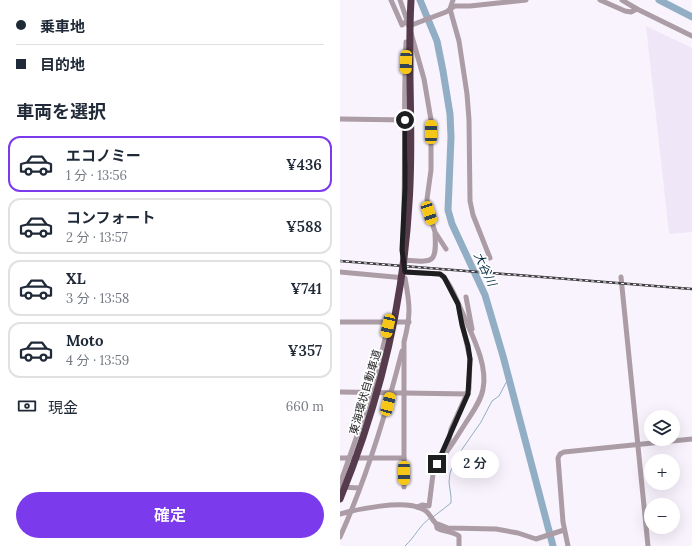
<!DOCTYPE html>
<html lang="ja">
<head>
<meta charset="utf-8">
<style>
  :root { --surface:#fff; --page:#f2f2f3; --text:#1f2937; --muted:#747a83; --line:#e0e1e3; --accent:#7c3aed }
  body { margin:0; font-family:Lora,"Noto Sans JP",serif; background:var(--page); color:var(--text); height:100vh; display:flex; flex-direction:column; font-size:15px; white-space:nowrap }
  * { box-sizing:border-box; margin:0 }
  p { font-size:13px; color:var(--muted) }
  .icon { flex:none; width:22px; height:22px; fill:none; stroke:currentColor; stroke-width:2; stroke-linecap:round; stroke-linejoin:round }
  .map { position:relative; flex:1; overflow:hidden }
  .side { display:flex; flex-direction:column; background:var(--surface); width:340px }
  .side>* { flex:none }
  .guide { display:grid; align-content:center; height:88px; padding:0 16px; background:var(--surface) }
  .fabs { position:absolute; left:304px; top:410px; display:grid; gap:8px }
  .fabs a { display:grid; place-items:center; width:36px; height:36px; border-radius:50%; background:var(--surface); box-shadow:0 4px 16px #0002; font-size:20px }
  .end { position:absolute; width:18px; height:18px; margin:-9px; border:5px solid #1e1d20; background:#fff; box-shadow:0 0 0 2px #fff }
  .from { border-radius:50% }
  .bubble { position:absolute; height:28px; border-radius:14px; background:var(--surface); box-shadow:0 4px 16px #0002; font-size:13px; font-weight:600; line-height:28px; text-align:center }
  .car { position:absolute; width:12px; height:24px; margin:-12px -6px; border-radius:5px; box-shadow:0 0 3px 1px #0007; background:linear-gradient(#f5c518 24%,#345 0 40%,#f5c518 0 76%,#345 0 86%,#f5c518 0) }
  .guide b { display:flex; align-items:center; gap:14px; height:38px; font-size:15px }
  .guide b+b { border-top:1px solid var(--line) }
  .guide i { width:10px; height:10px; background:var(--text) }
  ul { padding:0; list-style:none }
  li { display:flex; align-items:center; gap:12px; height:56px; margin:0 8px 6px; padding:0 8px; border:2px solid var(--line); border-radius:12px }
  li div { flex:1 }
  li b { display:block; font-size:15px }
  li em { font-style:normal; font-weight:600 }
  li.selected { border-color:var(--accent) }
  li>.icon { width:36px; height:36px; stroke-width:1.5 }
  h2 { padding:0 16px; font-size:18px; line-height:48px }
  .pay { display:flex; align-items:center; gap:10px; height:44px; padding:0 16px; font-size:15px }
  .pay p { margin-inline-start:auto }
  .cta { display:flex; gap:8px; margin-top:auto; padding:8px 16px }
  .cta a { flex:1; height:46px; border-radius:24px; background:var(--accent); color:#fff; font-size:16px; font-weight:600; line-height:46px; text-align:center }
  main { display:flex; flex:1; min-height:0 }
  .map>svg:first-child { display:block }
  .built { fill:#efe7f7 }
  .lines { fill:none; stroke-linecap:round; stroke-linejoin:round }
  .stream { stroke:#91aec4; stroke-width:1 }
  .river { stroke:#91aec4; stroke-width:7 }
  .minor { stroke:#ab9ca5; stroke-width:5 }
  .rail-casing { stroke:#3d3b3f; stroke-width:2.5 }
  .rail { stroke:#fff; stroke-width:1; stroke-dasharray:3; stroke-linecap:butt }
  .highway-bridge { stroke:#563b4c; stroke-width:7 }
  .route { stroke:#1e1d20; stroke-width:5 }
  .labels { text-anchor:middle; stroke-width:3.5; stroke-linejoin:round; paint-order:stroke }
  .street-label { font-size:11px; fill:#1e1d20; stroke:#fff }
  .water-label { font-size:12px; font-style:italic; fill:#062c44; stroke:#fff }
</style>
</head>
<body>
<main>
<section class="side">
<div class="guide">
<b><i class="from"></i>乗車地</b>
<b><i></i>目的地</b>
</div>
<h2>車両を選択</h2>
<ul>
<li class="selected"><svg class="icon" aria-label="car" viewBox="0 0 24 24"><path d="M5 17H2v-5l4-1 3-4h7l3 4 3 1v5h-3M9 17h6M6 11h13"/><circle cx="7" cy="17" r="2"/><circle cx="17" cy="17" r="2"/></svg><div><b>エコノミー</b><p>1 分 · 13:56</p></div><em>¥436</em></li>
<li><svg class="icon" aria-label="car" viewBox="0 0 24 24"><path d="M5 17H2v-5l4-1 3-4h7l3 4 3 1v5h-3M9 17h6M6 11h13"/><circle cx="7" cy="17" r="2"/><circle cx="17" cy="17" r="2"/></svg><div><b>コンフォート</b><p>2 分 · 13:57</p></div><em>¥588</em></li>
<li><svg class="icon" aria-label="car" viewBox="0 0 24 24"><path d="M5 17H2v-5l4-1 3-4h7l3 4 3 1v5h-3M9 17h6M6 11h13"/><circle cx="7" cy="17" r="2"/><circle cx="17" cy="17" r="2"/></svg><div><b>XL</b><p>3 分 · 13:58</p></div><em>¥741</em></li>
<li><svg class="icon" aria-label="car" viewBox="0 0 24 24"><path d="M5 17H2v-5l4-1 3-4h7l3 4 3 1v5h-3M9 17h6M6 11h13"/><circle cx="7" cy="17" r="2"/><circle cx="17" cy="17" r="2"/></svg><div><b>Moto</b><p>4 分 · 13:59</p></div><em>¥357</em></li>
</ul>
<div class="pay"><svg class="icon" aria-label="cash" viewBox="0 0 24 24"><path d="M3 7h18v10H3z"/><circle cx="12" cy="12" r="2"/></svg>現金<p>660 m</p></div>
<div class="cta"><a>確定</a></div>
</section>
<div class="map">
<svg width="352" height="546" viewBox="0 0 352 546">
  <rect width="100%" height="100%" fill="#f8f3fc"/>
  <path class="built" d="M306,26L352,48V232L331,234L329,233Z"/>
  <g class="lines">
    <g class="stream">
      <path d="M93,517L111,503V497L109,482L110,473L116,458L141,422L152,401L159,396L168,379"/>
      <path d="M65,546C75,537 79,526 90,518"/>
    </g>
    <g class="river">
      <path d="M80,0L97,41L103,71L110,114L111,137L108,210L112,224L145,295L163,356L213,546"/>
      <path d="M319,0L352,17"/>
    </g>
    <g class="minor">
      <path d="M51,0L62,25L67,21"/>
      <path d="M60,0L69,26"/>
      <path d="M113,0L110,9L119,41L127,94L129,120L130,201L133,215L150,258"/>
      <path d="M260,0L285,11L291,12L297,9"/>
      <path d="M282,0L297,9L352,36"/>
      <path d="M69,26L106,12L115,6H130L186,0"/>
      <path d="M71,33L84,79L91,120V170L87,199L89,213L95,232L106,249"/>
      <path d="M0,119L67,120"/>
      <path d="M63,238C66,172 63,107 66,42"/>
      <path d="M65,263L64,260C92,262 97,265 95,234"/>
      <path d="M0,272L65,278C70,305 71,315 64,342V487"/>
      <path d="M65,272L100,274C111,282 118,304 124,316C133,337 148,366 143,389C141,401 132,413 125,424C116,438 108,452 97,464"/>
      <path d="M281,277L308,546"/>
      <path d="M126,297L132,329"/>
      <path d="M0,322H69"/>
      <path d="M0,392L128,394"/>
      <path d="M0,458H64"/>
      <path d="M0,484L32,393L49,322"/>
      <path d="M2,487L19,488"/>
      <path d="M77,507L82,505L89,506L93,474L109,440L111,429L129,389L130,359L120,313"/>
      <path d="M0,514C18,509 62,500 80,508C87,510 89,514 93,520C95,523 97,523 97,528C104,532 112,531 119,536V546"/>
      <path d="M98,524L108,528L156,529L178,533L196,539L224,530"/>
      <path d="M0,537C27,477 46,414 62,351"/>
      <path d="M228,546L223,522L218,458L220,454L224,452L352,439"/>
    </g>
    <defs>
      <path id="rail" d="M0,261L352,289"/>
    </defs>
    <use href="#rail" class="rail-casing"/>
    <use href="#rail" class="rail"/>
    <path class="highway-bridge" d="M0,499C39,404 63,305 69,203C74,135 67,67 71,0"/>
  </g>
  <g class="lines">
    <path class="route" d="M65,120V188L62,250L65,272L100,274L104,277L118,304L122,325L128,346L130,359L128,394L97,464"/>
  </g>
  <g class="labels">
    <g class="street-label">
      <text transform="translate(25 392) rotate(-74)" y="4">東海環状自動車道</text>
    </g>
    <g class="water-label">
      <text transform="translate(145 269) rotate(65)" y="4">大谷川</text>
    </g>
  </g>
</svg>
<div class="fabs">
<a><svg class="icon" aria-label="layers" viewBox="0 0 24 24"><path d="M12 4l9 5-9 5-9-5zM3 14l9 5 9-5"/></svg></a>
<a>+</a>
<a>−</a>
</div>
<i class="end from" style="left:65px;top:120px"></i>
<i class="end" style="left:97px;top:464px"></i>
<div class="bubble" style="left:111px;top:450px;width:48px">2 分</div>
<i class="car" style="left:66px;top:62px;rotate:182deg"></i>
<i class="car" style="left:91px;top:132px;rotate:0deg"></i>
<i class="car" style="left:89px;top:213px;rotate:162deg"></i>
<i class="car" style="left:48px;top:326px;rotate:192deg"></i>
<i class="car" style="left:48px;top:404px;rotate:15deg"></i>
<i class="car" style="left:64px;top:473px;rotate:180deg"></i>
</div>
</main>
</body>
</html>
